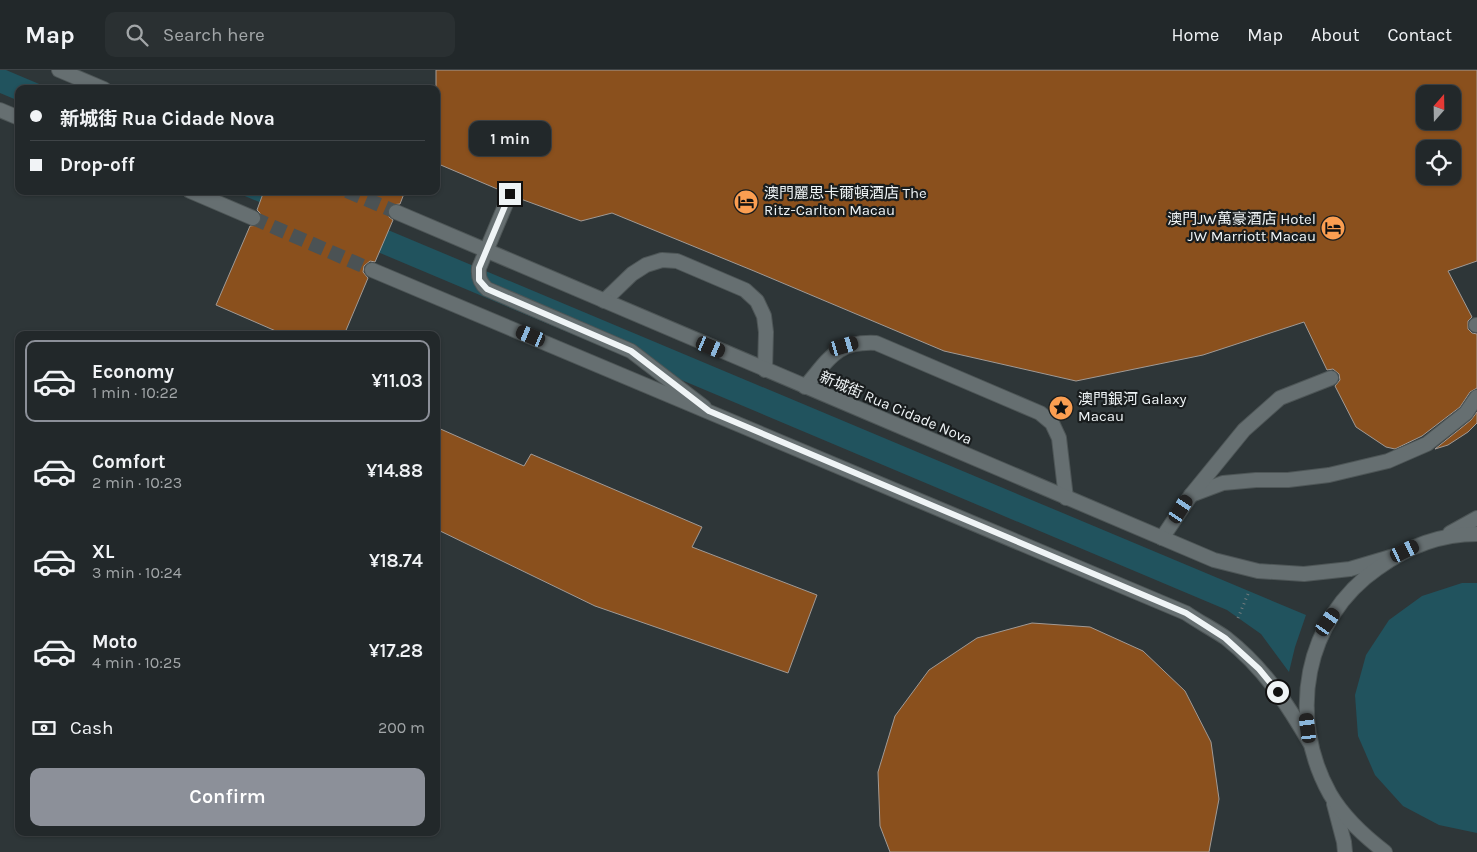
<!DOCTYPE html>
<html lang="en">
<head>
<meta charset="utf-8">
<style>
  :root { --surface:#22282a; --page:#2a3032; --text:#f1f3f6; --muted:#a2a6a8; --line:#3f4447; --accent:#8c9099 }
  body { margin:0; font-family:Karla,"Noto Sans SC",sans-serif; background:var(--page); color:var(--text); height:100vh; display:flex; flex-direction:column; font-size:19px; white-space:nowrap }
  * { box-sizing:border-box; margin:0 }
  p { font-size:16px; color:var(--muted) }
  .icon { flex:none; width:28px; height:28px; fill:none; stroke:currentColor; stroke-width:2; stroke-linecap:round; stroke-linejoin:round }
  .map { position:relative; flex:1; overflow:hidden }
  .details { position:absolute; left:15px; top:261px; width:425px; height:505px; display:flex; flex-direction:column; background:var(--surface); border-radius:10px; box-shadow:0 1px 4px #0004,0 0 0 1px var(--line) }
  .details>* { flex:none }
  .top-card { position:absolute; left:15px; top:15px; width:425px; height:110px; border-radius:10px; box-shadow:0 1px 4px #0004,0 0 0 1px var(--line); display:grid; align-content:center; height:110px; padding:0 15px; background:var(--surface) }
  .needle { width:32px; rotate:20deg }
  .buttons { position:absolute; left:1416px; top:15px; display:grid; gap:10px }
  .buttons a { display:grid; place-items:center; width:45px; height:45px; border-radius:10px; background:var(--surface); box-shadow:0 1px 4px #0004,0 0 0 1px var(--line); font-size:25px }
  .end { position:absolute; width:22px; height:22px; margin:-11px; border:6px solid #eff4f6; background:#111; box-shadow:0 0 0 2px #111 }
  .from { border-radius:50% }
  .bubble { position:absolute; height:35px; border-radius:10px; background:var(--surface); box-shadow:0 1px 4px #0004,0 0 0 1px var(--line); font-size:16px; font-weight:600; line-height:35px; text-align:center }
  .car { position:absolute; width:15px; height:30px; margin:-15px -8px; border-radius:6px; box-shadow:0 0 4px 1px #0007; background:linear-gradient(#222 24%,#8ab4d8 0 40%,#222 0 76%,#8ab4d8 0 86%,#222 0) }
  .top-card b { display:flex; align-items:center; gap:18px; height:48px; font-size:19px }
  .top-card b+b { border-top:1px solid var(--line) }
  .top-card i { width:12px; height:12px; background:var(--text) }
  ul { padding:9px 0 0; list-style:none }
  li { display:flex; align-items:center; gap:15px; height:82px; margin:0 10px 8px; padding:0 5px; border:2px solid transparent; border-radius:10px }
  li div { flex:1 }
  li b { display:block; font-size:19px }
  li em { font-style:normal; font-weight:600 }
  li.current { border-color:var(--accent) }
  li>.icon { width:45px; height:45px; stroke-width:1.5 }
  .pay { display:flex; align-items:center; gap:12px; height:55px; padding:0 15px; font-size:19px }
  .pay p { margin-inline-start:auto }
  .action { display:flex; gap:10px; margin-top:auto; padding:10px 15px }
  .action a { flex:1; height:58px; border-radius:10px; background:var(--accent); color:#fff; font-size:20px; font-weight:600; line-height:58px; text-align:center }
  header { display:flex; align-items:center; gap:30px; box-sizing:border-box; height:70px; padding:0 25px; background:var(--surface); border-bottom:1px solid var(--line) }
  header strong { font-size:24px }
  nav { display:flex; gap:28px; margin-inline-start:auto; font-size:18px }
  .search { width:350px; height:45px; background:var(--page); display:flex; align-items:center; gap:12px; box-sizing:border-box; padding:0 18px; border-radius:10px; color:var(--muted); font-size:19px }
  .map>svg:first-child { display:block }
  .green { fill:#21535e }
  .building { fill:#8a501d; stroke:#a19a95; fill-rule:evenodd }
  .lines { fill:none; stroke-linecap:round; stroke-linejoin:round }
  .minor-tunnel { stroke:#4b5254; stroke-width:14; stroke-dasharray:14 7; stroke-linecap:butt }
  .service-casing { stroke:#4e5657; stroke-width:16 }
  .minor-casing { stroke:#4e5657; stroke-width:16 }
  .path { stroke:#767d7f; stroke-width:3; stroke-dasharray:1 4; stroke-linecap:butt }
  .service { stroke:#666f71; stroke-width:14 }
  .minor { stroke:#666f71; stroke-width:14 }
  .route { stroke:#eff4f6; stroke-width:6 }
  .labels { text-anchor:middle; stroke-width:4.5; stroke-linejoin:round; paint-order:stroke }
  .poi-label { font-size:15px; fill:#eff4f6; stroke:#191d1e; text-anchor:start }
  .street-label { font-size:15px; fill:#eff4f6; stroke:#191d1e }
</style>
</head>
<body>
<header>
<strong>Map</strong>
<div class="search"><svg class="icon" aria-label="search" viewBox="0 0 24 24"><circle cx="10" cy="10" r="6"/><path d="M15 15l6 6"/></svg>Search here</div>
<nav><a>Home</a><a>Map</a><a>About</a><a>Contact</a></nav>
</header>
<div class="map">
<svg width="1477" height="782" viewBox="0 0 1477 782">
  <rect width="100%" height="100%" fill="#2e3638"/>
  <g class="green">
    <path d="M0,0H6L51,19H19V31L0,23Z"/>
    <path d="M233,121H295L1306,545L1295,577L1289,602L1261,564L1227,540Z"/>
    <path d="M1462,513H1477V763L1439,755L1403,736L1375,705L1358,666L1355,625L1366,585L1389,550L1422,526Z"/>
  </g>
  <g class="building">
    <path d="M436,0H1477V191L1448,201L1472,247L1468,251V259L1472,263L1477,264V318L1470,322L1460,337L1422,366L1395,379L1386,377L1356,357L1335,316L1340,310L1339,304L1333,299L1327,300L1304,252L1203,285L1076,311L944,281L754,201L612,143L581,151L518,128L517,119L513,116L505,117L502,121L436,93ZM1425,24H1452V51H1425ZM1425,79H1452V106H1425Z"/>
    <path d="M264,121H405L400,134L391,135L388,139L389,147L393,150L375,192L370,191L364,196L363,202L368,208L344,265H285L216,235L250,156L258,155L261,151L260,143L257,140Z"/>
    <path d="M1477,342V353L1468,362L1448,375L1435,379L1471,350Z"/>
    <path d="M436,357L524,396L531,384L702,457L692,477L817,525L788,603L595,536L436,459Z"/>
    <path d="M1032,553L1090,557L1143,581L1185,621L1211,672L1219,729L1209,782H890L880,756L878,702L895,646L929,600L977,568Z"/>
  </g>
  <g class="lines">
    <g class="minor-tunnel">
      <path d="M347,121L396,142"/>
      <path d="M253,148L372,200"/>
    </g>
    <defs>
      <g id="service">
        <path d="M510,124L479,198C478,207 480,213 487,219L631,281L704,337"/>
        <path d="M604,231L632,204L646,195L662,190L677,191L745,220L757,231L764,246L766,262L765,300"/>
        <path d="M1476,255H1477"/>
        <path d="M805,317C829,289 836,271 876,273L1040,343L1052,353L1059,368L1066,428"/>
        <path d="M1191,425L1223,413L1256,410H1288L1329,405L1388,391L1427,374L1466,343L1477,327"/>
        <path d="M1162,468L1191,425L1244,360L1280,328L1331,308"/>
      </g>
      <g id="minor">
        <path d="M59,0L104,19"/>
        <path d="M0,40L19,48"/>
        <path d="M190,121L253,148"/>
        <path d="M396,142L1214,490L1258,501L1304,504L1350,499L1394,486"/>
        <path d="M372,200L1186,543C1199,552 1213,559 1226,568C1264,598 1286,632 1310,673"/>
        <path d="M1450,463L1477,448"/>
        <path d="M1334,734L1344,772L1345,782"/>
        <path d="M1385,782C1364,766 1344,748 1330,724C1287,647 1304,549 1378,498C1407,477 1441,464 1477,464"/>
      </g>
    </defs>
    <use href="#service" class="service-casing"/>
    <use href="#minor" class="minor-casing"/>
    <path class="path" d="M1238,548L1248,524"/>
    <use href="#service" class="service"/>
    <use href="#minor" class="minor"/>
  </g>
  <g class="lines">
    <path class="route" d="M510,124L479,198V210L487,219L631,281L709,341L1186,543L1225,568L1259,599L1278,622"/>
  </g>
  <defs>
    <symbol id="hotel-disc" viewBox="-11 -11 22 22"><circle r="9.5" fill="#fb9e51" stroke="#191d1e"/><path d="M-6-4.5h1.5V1H6V5H4.5V3h-9V5H-6ZM-4 0a1.8 1.8 0 1 1 3.6 0ZM.5 0V-2.5h3Q6-2.5 6 0Z" fill="#111"/></symbol>
    <symbol id="sight-disc" viewBox="-11 -11 22 22"><circle r="9.5" fill="#fb9e51" stroke="#191d1e"/><path d="M0-6L1.8-2.2L6-1.7L2.9 1.2L3.7 5.4L0 3.3L-3.7 5.4L-2.9 1.2L-6-1.7L-1.8-2.2Z" fill="#111"/></symbol>
  </defs>
  <g fill-rule="evenodd">
    <use href="#hotel-disc" x="732" y="118" width="28" height="28"/>
    <use href="#hotel-disc" x="1319" y="144" width="28" height="28"/>
    <use href="#sight-disc" x="1047" y="324" width="28" height="28"/>
  </g>
  <g class="labels">
    <g class="poi-label">
      <text x="764" y="128">澳門麗思卡爾頓酒店 The<tspan x="764" dy="17">Ritz-Carlton Macau</tspan></text>
      <text x="1316" y="154" text-anchor="end">澳門JW萬豪酒店 Hotel<tspan x="1316" dy="17">JW Marriott Macau</tspan></text>
      <text x="1078" y="334">澳門銀河 Galaxy<tspan x="1078" dy="17">Macau</tspan></text>
    </g>
    <g class="street-label">
      <text transform="translate(896 338) rotate(23)" y="5">新城街 Rua Cidade Nova</text>
    </g>
  </g>
</svg>
<div class="buttons">
<a><svg class="needle" viewBox="-14 -14 28 28"><path d="M0-13l5 13h-10z" fill="#e53935"/><path d="M0 13l5-13h-10z" fill="#a2a6a8"/></svg></a>
<a><svg class="icon" aria-label="locate" viewBox="0 0 24 24"><circle cx="12" cy="12" r="6"/><path d="M12 2v4M12 18v4M2 12h4M18 12h4"/></svg></a>
</div>
<i class="end from" style="left:1278px;top:622px"></i>
<i class="end" style="left:510px;top:124px"></i>
<div class="bubble" style="left:469px;top:51px;width:82px">1 min</div>
<i class="car" style="left:531px;top:266px;rotate:293deg"></i>
<i class="car" style="left:844px;top:276px;rotate:74deg"></i>
<i class="car" style="left:711px;top:277px;rotate:113deg"></i>
<i class="car" style="left:1181px;top:439px;rotate:33deg"></i>
<i class="car" style="left:1405px;top:481px;rotate:64deg"></i>
<i class="car" style="left:1328px;top:552px;rotate:35deg"></i>
<i class="car" style="left:1308px;top:658px;rotate:353deg"></i>
<div class="top-card">
<b><i class="from"></i>新城街 Rua Cidade Nova</b>
<b><i></i>Drop-off</b>
</div>
<section class="details">
<ul>
<li class="current"><svg class="icon" aria-label="car" viewBox="0 0 24 24"><path d="M5 17H2v-5l4-1 3-4h7l3 4 3 1v5h-3M9 17h6M6 11h13"/><circle cx="7" cy="17" r="2"/><circle cx="17" cy="17" r="2"/></svg><div><b>Economy</b><p>1 min · 10:22</p></div><em>¥11.03</em></li>
<li><svg class="icon" aria-label="car" viewBox="0 0 24 24"><path d="M5 17H2v-5l4-1 3-4h7l3 4 3 1v5h-3M9 17h6M6 11h13"/><circle cx="7" cy="17" r="2"/><circle cx="17" cy="17" r="2"/></svg><div><b>Comfort</b><p>2 min · 10:23</p></div><em>¥14.88</em></li>
<li><svg class="icon" aria-label="car" viewBox="0 0 24 24"><path d="M5 17H2v-5l4-1 3-4h7l3 4 3 1v5h-3M9 17h6M6 11h13"/><circle cx="7" cy="17" r="2"/><circle cx="17" cy="17" r="2"/></svg><div><b>XL</b><p>3 min · 10:24</p></div><em>¥18.74</em></li>
<li><svg class="icon" aria-label="car" viewBox="0 0 24 24"><path d="M5 17H2v-5l4-1 3-4h7l3 4 3 1v5h-3M9 17h6M6 11h13"/><circle cx="7" cy="17" r="2"/><circle cx="17" cy="17" r="2"/></svg><div><b>Moto</b><p>4 min · 10:25</p></div><em>¥17.28</em></li>
</ul>
<div class="pay"><svg class="icon" aria-label="cash" viewBox="0 0 24 24"><path d="M3 7h18v10H3z"/><circle cx="12" cy="12" r="2"/></svg>Cash<p>200 m</p></div>
<div class="action"><a>Confirm</a></div>
</section>
</div>
</body>
</html>
